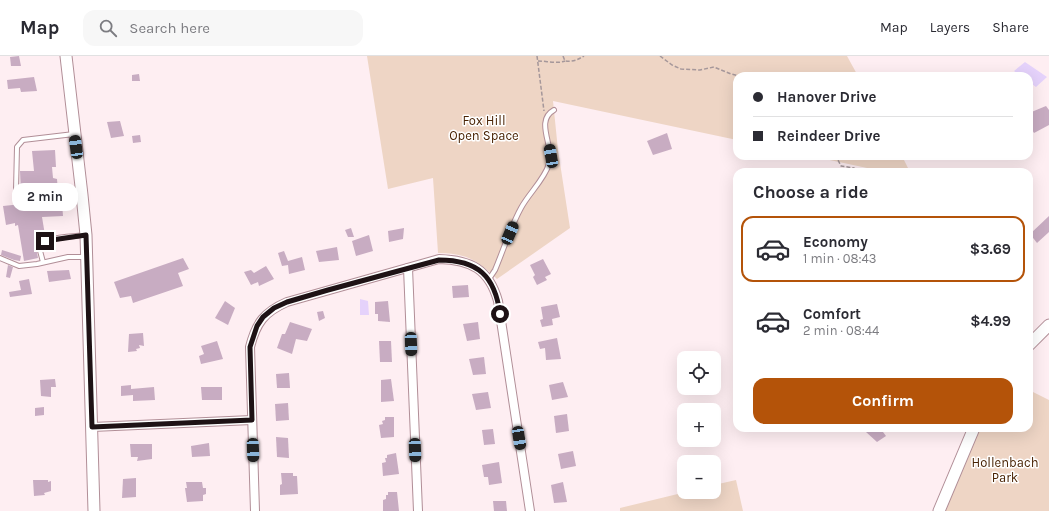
<!DOCTYPE html>
<html lang="en">
<head>
<meta charset="utf-8">
<style>
  :root { --surface:#fff; --page:#f7f7f7; --text:#2b2b33; --muted:#7c7c81; --line:#e1e1e2; --accent:#b45309 }
  body { margin:0; font-family:Karla,sans-serif; background:var(--page); color:var(--text); height:100vh; display:flex; flex-direction:column; font-size:15px; white-space:nowrap }
  * { box-sizing:border-box; margin:0 }
  p { font-size:13px; color:var(--muted) }
  .icon { flex:none; width:22px; height:22px; fill:none; stroke:currentColor; stroke-width:2; stroke-linecap:round; stroke-linejoin:round }
  .map { position:relative; flex:1; overflow:hidden }
  .side { position:absolute; left:733px; top:112px; width:300px; height:264px; display:flex; flex-direction:column; background:var(--surface); border-radius:12px; box-shadow:0 4px 16px #0002 }
  .side>* { flex:none }
  .hud { position:absolute; left:733px; top:16px; width:300px; height:88px; border-radius:12px; box-shadow:0 4px 16px #0002; display:grid; align-content:center; height:88px; padding:0 20px; background:var(--surface) }
  .buttons { position:absolute; left:677px; top:295px; display:grid; gap:8px }
  .buttons a { display:grid; place-items:center; width:44px; height:44px; border-radius:8px; background:var(--surface); box-shadow:0 4px 16px #0002; font-size:20px }
  .end { position:absolute; width:18px; height:18px; margin:-9px; border:5px solid #1e1215; background:#fff; box-shadow:0 0 0 2px #fff }
  .from { border-radius:50% }
  .bubble { position:absolute; height:28px; border-radius:12px; background:var(--surface); box-shadow:0 4px 16px #0002; font-size:13px; font-weight:700; line-height:28px; text-align:center }
  .car { position:absolute; width:12px; height:24px; margin:-12px -6px; border-radius:5px; box-shadow:0 0 3px 1px #0007; background:linear-gradient(#222 24%,#8ab4d8 0 40%,#222 0 76%,#8ab4d8 0 86%,#222 0) }
  .hud b { display:flex; align-items:center; gap:14px; height:38px; font-size:15px }
  .hud b+b { border-top:1px solid var(--line) }
  .hud i { width:10px; height:10px; background:var(--text) }
  ul { padding:0; list-style:none }
  li { display:flex; align-items:center; gap:12px; height:66px; margin:0 8px 6px; padding:0 12px; border:2px solid transparent; border-radius:12px }
  li div { flex:1 }
  li b { display:block; font-size:15px }
  li em { font-style:normal; font-weight:700 }
  li.active { border-color:var(--accent) }
  li>.icon { width:36px; height:36px; stroke-width:1.5 }
  h2 { padding:0 20px; font-size:18px; line-height:48px }
  .button { display:flex; gap:8px; margin-top:auto; padding:8px 20px }
  .button a { flex:1; height:46px; border-radius:12px; background:var(--accent); color:#fff; font-size:16px; font-weight:700; line-height:46px; text-align:center }
  header { display:flex; align-items:center; gap:24px; box-sizing:border-box; height:56px; padding:0 20px; background:var(--surface); border-bottom:1px solid var(--line) }
  header strong { font-size:19px }
  nav { display:flex; gap:22px; margin-inline-start:auto; font-size:14px }
  .search { width:280px; height:36px; background:var(--page); display:flex; align-items:center; gap:10px; box-sizing:border-box; padding:0 14px; border-radius:12px; color:var(--muted); font-size:15px }
  .map>svg:first-child { display:block }
  .green { fill:#eed5c5 }
  .water { fill:#e5d2fb }
  .building { fill:#c8acc2 }
  .lines { fill:none; stroke-linecap:round; stroke-linejoin:round }
  .lane-casing { stroke:#b18e97; stroke-width:6 }
  .street-casing { stroke:#b18e97; stroke-width:10 }
  .secondary-casing { stroke:#b18e97; stroke-width:13 }
  .path { stroke:#a5979a; stroke-width:1.5; stroke-dasharray:4 2; stroke-linecap:butt }
  .lane { stroke:#fff; stroke-width:4 }
  .street { stroke:#fff; stroke-width:8 }
  .secondary { stroke:#fff; stroke-width:11 }
  .route { stroke:#1e1215; stroke-width:5 }
  .labels { text-anchor:middle; stroke-width:3; stroke-linejoin:round; paint-order:stroke }
  .park-label { font-size:13px; fill:#492304; stroke:#fff }
</style>
</head>
<body>
<header>
<strong>Map</strong>
<div class="search"><svg class="icon" aria-label="search" viewBox="0 0 24 24"><circle cx="10" cy="10" r="6"/><path d="M15 15l6 6"/></svg>Search here</div>
<nav><a>Map</a><a>Layers</a><a>Share</a></nav>
</header>
<div class="map">
<svg width="1049" height="455" viewBox="0 0 1049 455">
  <rect width="100%" height="100%" fill="#feeef2"/>
  <g class="green">
    <path d="M367,0H847L858,20H737V84L553,45L558,94L570,172L497,223C478,204 465,197 438,197L433,122L388,133Z"/>
    <path d="M811,100H902L910,116H881V115Z"/>
    <path d="M1029,334L1049,344V455H943L978,372H1029Z"/>
    <path d="M736,424L743,455H620V452L686,436H714V429Z"/>
  </g>
  <g class="water">
    <path d="M1025,6L1047,21L1036,31L1029,26V20H1021L1014,15Z"/>
    <path d="M360,243L368,245L369,259H360Z"/>
  </g>
  <g class="building">
    <path d="M19,0L21,10H11L10,1Z"/>
    <path d="M139,18L140,25H132V19Z"/>
    <path d="M34,21L37,35L21,36L20,32L8,33L7,24Z"/>
    <path d="M1046,50L1049,54V69L1034,77L1029,69V57Z"/>
    <path d="M120,65L124,80L111,82L107,66Z"/>
    <path d="M667,77L672,93L653,99L647,85Z"/>
    <path d="M140,79L141,86L133,87L132,80Z"/>
    <path d="M55,94L56,111H52L53,122L57,123L58,136L21,137L20,115H34L32,95Z"/>
    <path d="M21,144H32L33,151L62,147L63,160L42,161L45,179L34,181L38,202L24,205L18,169L15,170V167L6,169L3,150L22,148Z"/>
    <path d="M1049,160V176L1037,187L1030,178Z"/>
    <path d="M351,172L354,181H348L345,174Z"/>
    <path d="M404,172L403,183L389,186L388,175Z"/>
    <path d="M369,179L373,195L356,200L352,185Z"/>
    <path d="M337,191L339,204L319,206L316,195Z"/>
    <path d="M2,194L21,200L20,205L14,204L1,199Z"/>
    <path d="M284,195L288,205L302,201L305,214L289,218L288,209L282,210L278,197Z"/>
    <path d="M183,202L189,213L178,217L183,230L133,247L131,240L120,242L114,226Z"/>
    <path d="M543,203L551,218L545,221L547,224L537,229L533,221L535,219L530,209Z"/>
    <path d="M8,209L13,211L10,222L6,221Z"/>
    <path d="M266,210L274,223L259,230L258,226L251,229L244,216L251,214L254,217Z"/>
    <path d="M69,214L71,223L49,226L47,215Z"/>
    <path d="M29,223L32,238L10,241L9,236L21,234L19,225Z"/>
    <path d="M468,229L469,241L453,242L452,230Z"/>
    <path d="M225,245L235,252L228,269L215,262Z"/>
    <path d="M388,245L390,266L378,265V258H375V246Z"/>
    <path d="M557,248L560,261L552,263L553,269L542,271L540,264L543,263L541,251Z"/>
    <path d="M323,255L325,262L319,265L317,256Z"/>
    <path d="M290,266L312,273L307,285L296,283L292,298L277,292L282,278H285Z"/>
    <path d="M478,266L480,283L467,285L463,268Z"/>
    <path d="M143,277L144,290L139,289L140,292L136,293L137,295L128,296L129,278Z"/>
    <path d="M557,282L561,303L546,304L545,292L540,293L538,286Z"/>
    <path d="M217,285L223,303L201,308L199,300L204,298L201,290Z"/>
    <path d="M379,285H391L392,306H380Z"/>
    <path d="M484,301L486,318L473,319L469,303Z"/>
    <path d="M289,317L290,332H277L276,318Z"/>
    <path d="M55,323L56,331H51V341L41,340L40,324Z"/>
    <path d="M391,323L394,345L381,346V324Z"/>
    <path d="M563,326L568,341L552,344L549,329Z"/>
    <path d="M131,329V333L154,331L155,344L133,345V339L121,340V330Z"/>
    <path d="M201,331H222V344H202Z"/>
    <path d="M488,336L491,352L476,354L472,338Z"/>
    <path d="M288,347L289,364L276,365L275,348Z"/>
    <path d="M44,351V359L35,360V352Z"/>
    <path d="M567,358L569,375L556,377L554,360Z"/>
    <path d="M385,361H394V381L381,382L379,369L383,368L382,365L385,364Z"/>
    <path d="M870,372H880L886,380L877,386L866,376Z"/>
    <path d="M493,373L495,388L484,389L482,374Z"/>
    <path d="M276,381L288,382L289,402L277,401Z"/>
    <path d="M209,387L210,400L192,401L191,390Z"/>
    <path d="M130,388H152V403L137,405L138,401H131Z"/>
    <path d="M573,395L576,410L561,413L558,398Z"/>
    <path d="M396,397L399,418L383,420L382,407L386,406L385,402H387V399Z"/>
    <path d="M499,406L502,427L489,429L488,421H484L482,409Z"/>
    <path d="M281,417H293V420H297L298,438L280,439V429L282,428Z"/>
    <path d="M136,422V441L122,442L123,423Z"/>
    <path d="M33,424H48V426L51,425V435L44,437L45,439L34,440Z"/>
    <path d="M186,426H202L203,432H206V438L203,439V445L187,446L185,432H187Z"/>
    <path d="M563,426L567,446L554,447L551,429Z"/>
    <path d="M388,436H397L399,455H383V444L386,443V439H388Z"/>
    <path d="M493,445H506L507,455H494Z"/>
  </g>
  <g class="lines">
    <defs>
      <g id="lane">
        <path d="M74,78L23,84L17,91L16,134L18,140L41,141L82,139"/>
        <path d="M0,202L19,210L37,208L68,201H86"/>
        <path d="M43,206L39,191C43,181 75,180 86,179"/>
        <path d="M489,223L495,214C503,195 511,170 521,152C529,137 544,124 549,108C555,91 534,65 554,54"/>
      </g>
      <g id="street">
        <path d="M408,212L418,455"/>
        <path d="M92,371L252,364"/>
        <path d="M255,455L250,291C256,267 264,256 287,246L439,203C471,204 489,213 498,245L530,455"/>
      </g>
      <g id="secondary">
        <path d="M66,0L82,139L86,179L94,455"/>
        <path d="M1029,289L1049,269"/>
        <path d="M939,455L974,372"/>
      </g>
    </defs>
    <use href="#lane" class="lane-casing"/>
    <use href="#street" class="street-casing"/>
    <use href="#secondary" class="secondary-casing"/>
    <g class="path">
      <path d="M537,0L544,55"/>
      <path d="M563,0L565,5C573,6 577,4 584,0"/>
      <path d="M660,0L672,9L681,13L700,14L714,11L731,18L740,20"/>
      <path d="M538,5C547,5 557,8 565,5"/>
      <path d="M834,100L837,102L841,110L854,112L859,116"/>
    </g>
    <use href="#lane" class="lane"/>
    <use href="#street" class="street"/>
    <use href="#secondary" class="secondary"/>
  </g>
  <g class="lines">
    <path class="route" d="M45,185L86,179L92,371L252,364L250,291L257,270L263,261L274,252L287,246L328,234L439,204C478,204 495,220 500,258"/>
  </g>
  <g class="labels">
    <g class="park-label">
      <text x="484" y="69">Fox Hill<tspan x="484" dy="15">Open Space</tspan></text>
      <text x="1005" y="411">Hollenbach<tspan x="1005" dy="15">Park</tspan></text>
    </g>
  </g>
</svg>
<div class="buttons">
<a><svg class="icon" aria-label="locate" viewBox="0 0 24 24"><circle cx="12" cy="12" r="6"/><path d="M12 2v4M12 18v4M2 12h4M18 12h4"/></svg></a>
<a>+</a>
<a>−</a>
</div>
<i class="end from" style="left:500px;top:258px"></i>
<i class="end" style="left:45px;top:185px"></i>
<div class="bubble" style="left:12px;top:127px;width:66px">2 min</div>
<i class="car" style="left:76px;top:91px;rotate:352deg"></i>
<i class="car" style="left:551px;top:100px;rotate:350deg"></i>
<i class="car" style="left:510px;top:177px;rotate:23deg"></i>
<i class="car" style="left:411px;top:288px;rotate:178deg"></i>
<i class="car" style="left:519px;top:382px;rotate:171deg"></i>
<i class="car" style="left:253px;top:394px;rotate:178deg"></i>
<i class="car" style="left:415px;top:394px;rotate:178deg"></i>
<div class="hud">
<b><i class="from"></i>Hanover Drive</b>
<b><i></i>Reindeer Drive</b>
</div>
<section class="side">
<h2>Choose a ride</h2>
<ul>
<li class="active"><svg class="icon" aria-label="car" viewBox="0 0 24 24"><path d="M5 17H2v-5l4-1 3-4h7l3 4 3 1v5h-3M9 17h6M6 11h13"/><circle cx="7" cy="17" r="2"/><circle cx="17" cy="17" r="2"/></svg><div><b>Economy</b><p>1 min · 08:43</p></div><em>$3.69</em></li>
<li><svg class="icon" aria-label="car" viewBox="0 0 24 24"><path d="M5 17H2v-5l4-1 3-4h7l3 4 3 1v5h-3M9 17h6M6 11h13"/><circle cx="7" cy="17" r="2"/><circle cx="17" cy="17" r="2"/></svg><div><b>Comfort</b><p>2 min · 08:44</p></div><em>$4.99</em></li>
</ul>
<div class="button"><a>Confirm</a></div>
</section>
</div>
</body>
</html>
